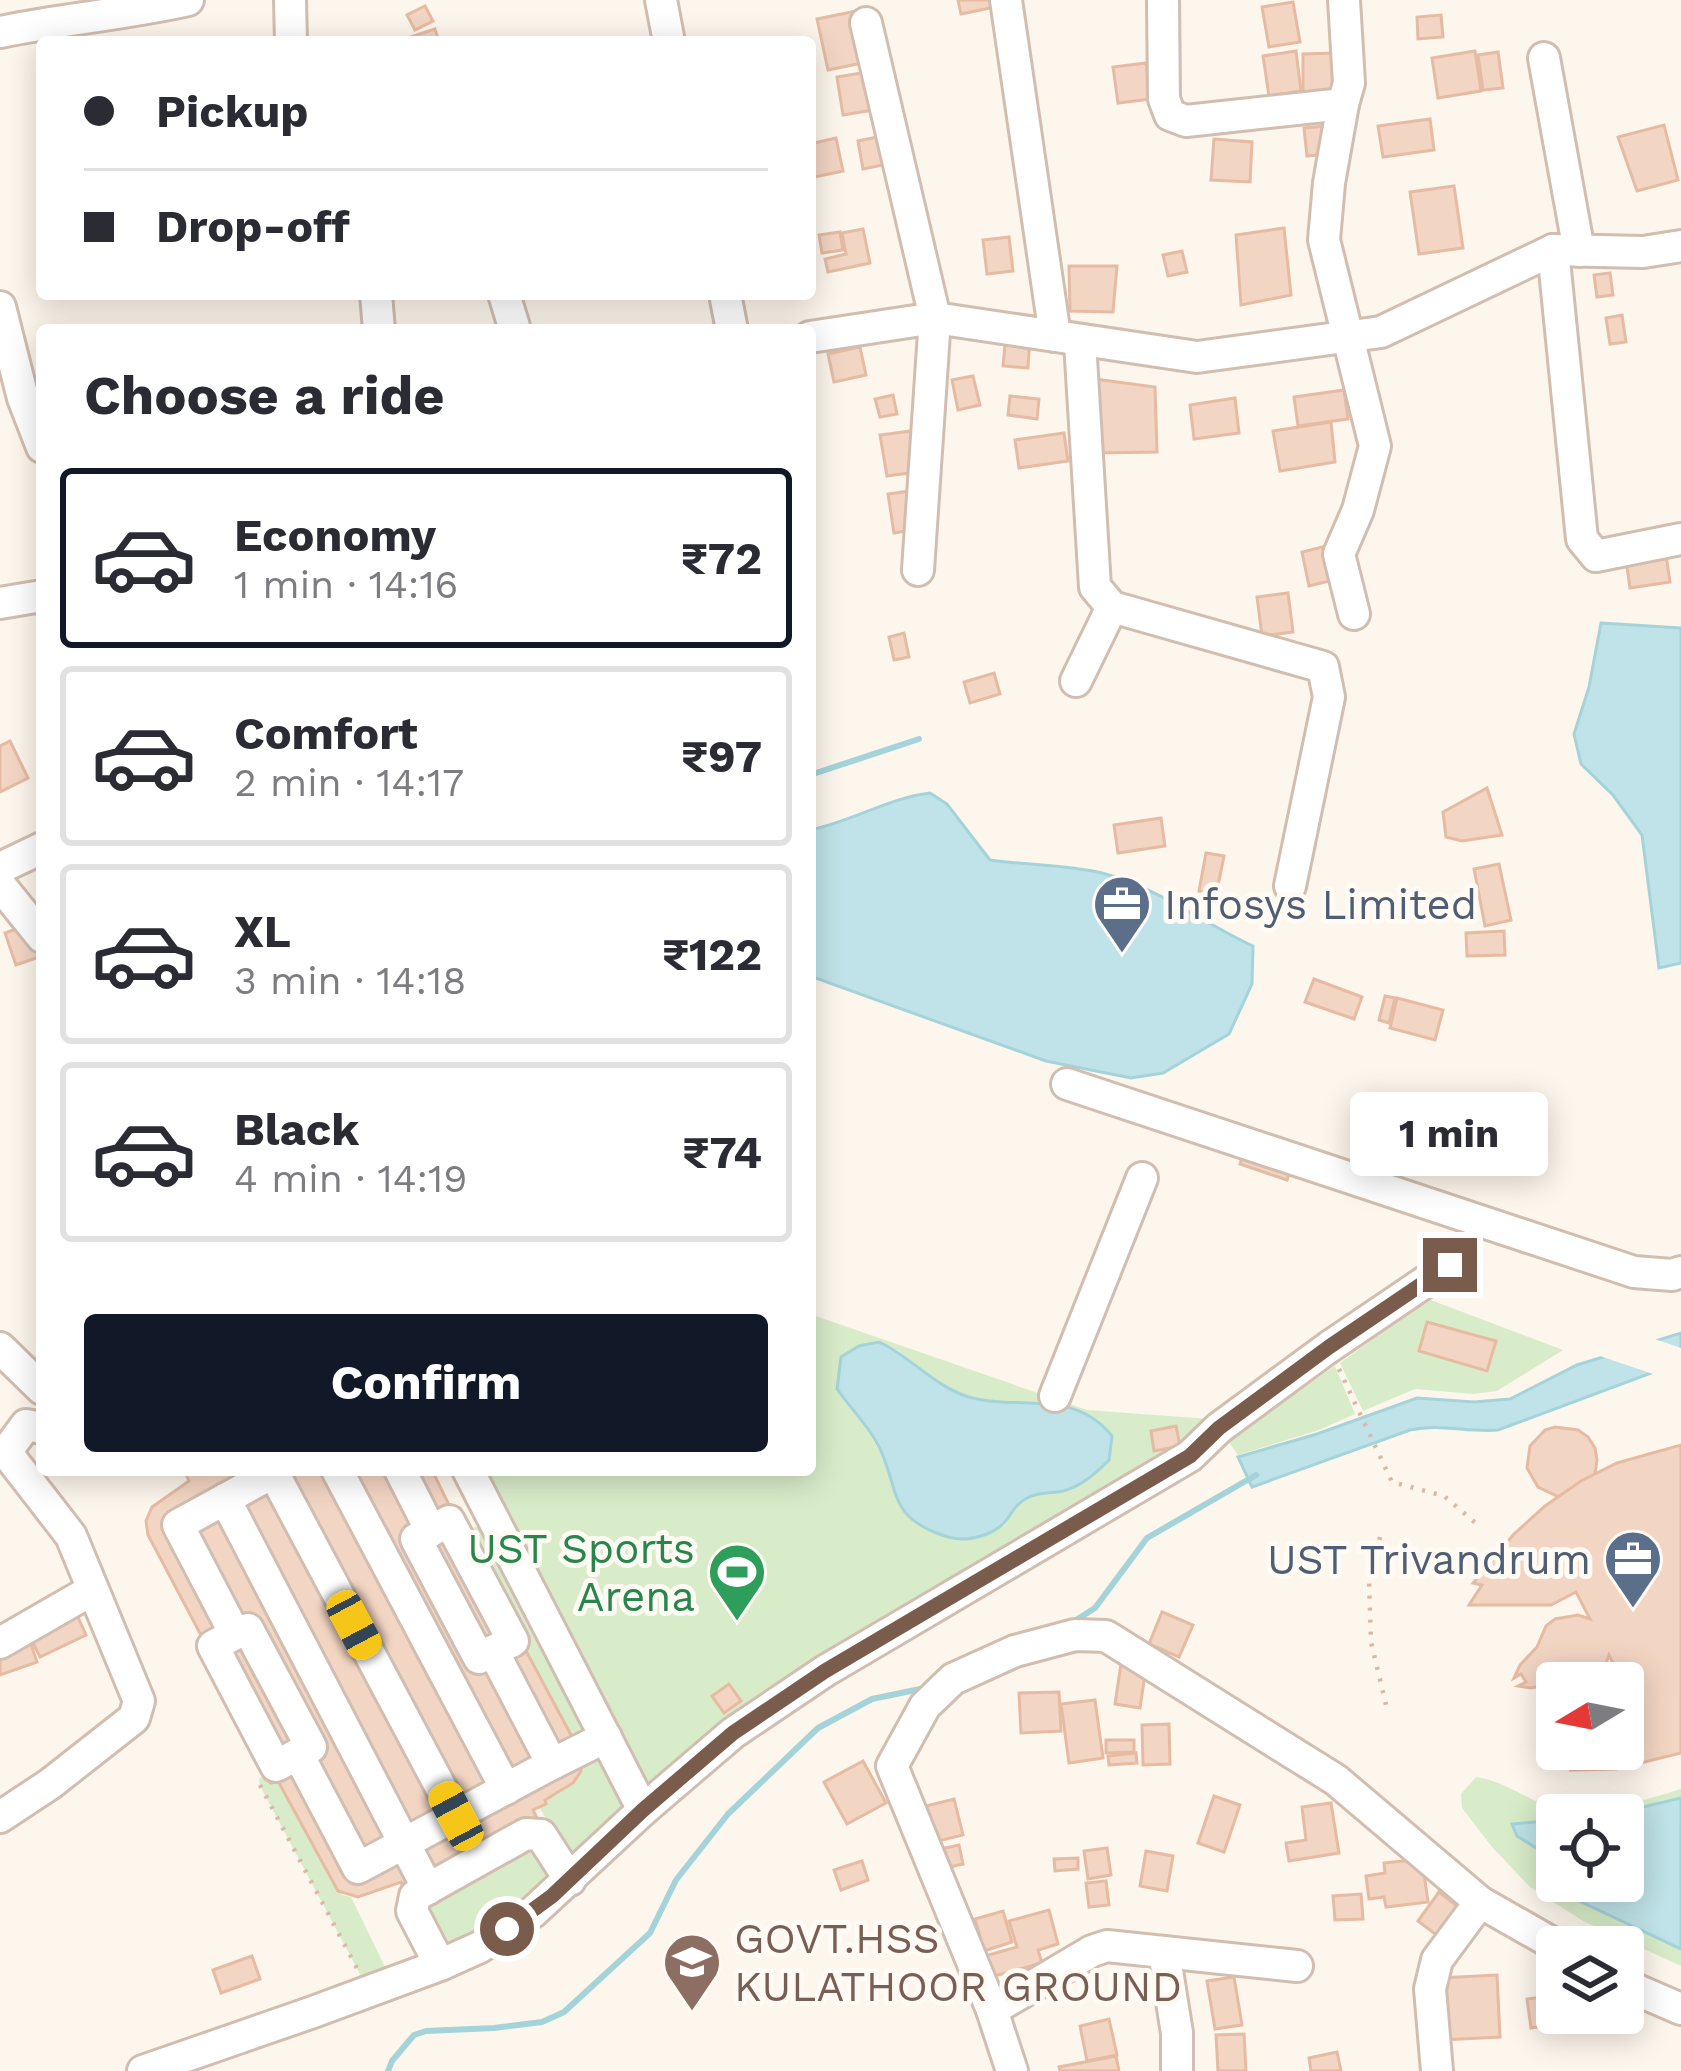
<!DOCTYPE html>
<html lang="en">
<head>
<meta charset="utf-8">
<style>
  :root { --surface:#fff; --page:#f2f2f3; --text:#2b2b33; --muted:#7c7c81; --line:#e1e1e2; --accent:#111827 }
  body { margin:0; font-family:"Work Sans",sans-serif; background:var(--page); color:var(--text); height:100vh; display:flex; flex-direction:column; font-size:45px; white-space:nowrap }
  * { box-sizing:border-box; margin:0 }
  p { font-size:39px; color:var(--muted) }
  .icon { flex:none; width:66px; height:66px; fill:none; stroke:currentColor; stroke-width:2; stroke-linecap:round; stroke-linejoin:round }
  .map { position:relative; flex:1; overflow:hidden }
  .panel { position:absolute; left:36px; top:324px; width:780px; height:1152px; display:flex; flex-direction:column; background:var(--surface); border-radius:12px; box-shadow:0 6px 30px #0003 }
  .panel>* { flex:none }
  .banner { position:absolute; left:36px; top:36px; width:780px; height:264px; border-radius:12px; box-shadow:0 6px 30px #0003; display:grid; align-content:center; height:264px; padding:0 48px; background:var(--surface) }
  .needle { width:78px; rotate:260deg }
  .buttons { position:absolute; left:1536px; top:1662px; display:grid; gap:24px }
  .buttons a { display:grid; place-items:center; width:108px; height:108px; border-radius:12px; background:var(--surface); box-shadow:0 6px 30px #0003; font-size:60px }
  .end { position:absolute; width:54px; height:54px; margin:-27px; border:15px solid #7a5c4d; background:#fff; box-shadow:0 0 0 6px #fff }
  .from { border-radius:50% }
  .bubble { position:absolute; height:84px; border-radius:12px; background:var(--surface); box-shadow:0 6px 30px #0003; font-size:39px; font-weight:700; line-height:84px; text-align:center }
  .car { position:absolute; width:36px; height:72px; margin:-36px -18px; border-radius:15px; box-shadow:0 0 9px 3px #0007; background:linear-gradient(#f5c518 24%,#345 0 40%,#f5c518 0 76%,#345 0 86%,#f5c518 0) }
  .banner b { display:flex; align-items:center; gap:42px; height:114px; font-size:45px }
  .banner b+b { border-top:3px solid var(--line) }
  .banner i { width:30px; height:30px; background:var(--text) }
  ul { padding:0; list-style:none }
  li { display:flex; align-items:center; gap:36px; height:180px; margin:0 24px 18px; padding:0 24px; border:6px solid var(--line); border-radius:12px }
  li div { flex:1 }
  li b { display:block; font-size:45px }
  li em { font-style:normal; font-weight:700 }
  li.selected { border-color:var(--accent) }
  li>.icon { width:108px; height:108px; stroke-width:1.5 }
  h2 { padding:0 48px; font-size:54px; line-height:144px }
  .primary-button { display:flex; gap:24px; margin-top:auto; padding:24px 48px }
  .primary-button a { flex:1; height:138px; border-radius:12px; background:var(--accent); color:#fff; font-size:48px; font-weight:700; line-height:138px; text-align:center }
  .map>svg:first-child { display:block }
  .green { fill:#d8ecc9; fill-rule:evenodd }
  .water { fill:#bfe3e8; stroke:#a5d3da; stroke-width:3 }
  .pier { fill:#fdf6ec }
  .lines { fill:none; stroke-linecap:round; stroke-linejoin:round }
  .stream { stroke:#a5d3da; stroke-width:6 }
  .building { fill:#f3d5c3; stroke:#e6bba3; stroke-width:3 }
  .minor-casing { stroke:#d1beb0; stroke-width:36 }
  .path { stroke:#d9b8a5; stroke-width:4.5; stroke-dasharray:3 9; stroke-linecap:butt }
  .minor { stroke:#fff; stroke-width:30 }
  .route { stroke:#7a5c4d; stroke-width:15 }
  .labels { text-anchor:middle; stroke-width:10; stroke-linejoin:round; paint-order:stroke }
  .service-label { font-size:42px; fill:#4e5e75; stroke:#fffaf3; text-anchor:start }
  .leisure-label { font-size:42px; fill:#27864d; stroke:#fffaf3; text-anchor:end }
  .education-label { font-size:42px; fill:#785e54; stroke:#fffaf3; text-anchor:start }
</style>
</head>
<body>
<div class="map">
<svg width="1681" height="2071" viewBox="0 0 1681 2071">
  <rect width="100%" height="100%" fill="#fdf6ec"/>
  <g class="green">
    <path d="M1428,1299L1563,1350L1497,1391L1473,1394L1415,1389L1363,1411L1340,1363ZM1427,1322L1495,1341L1487,1370L1420,1351Z"/>
    <path d="M810,1314L1087,1410L1210,1419L1185,1447L656,1783L642,1780L477,1470H810ZM897,1350C918,1367 943,1389 969,1397C1014,1409 1057,1394 1100,1421L1063,1491C1028,1493 1023,1497 1004,1526L888,1474C878,1439 857,1417 837,1389Z"/>
    <path d="M1335,1366L1355,1414L1319,1430L1238,1455L1228,1441Z"/>
    <path d="M475,1527L480,1528L585,1729L584,1736L575,1743L525,1649L527,1639L471,1529Z"/>
    <path d="M599,1754L623,1800L622,1810L582,1852L572,1853L564,1848L537,1804C557,1794 577,1786 582,1763Z"/>
    <path d="M263,1776L271,1783L278,1781L334,1886L343,1895L351,1897L387,1971L368,1979L361,1976L260,1786L259,1779Z"/>
    <path d="M1476,1777C1508,1781 1535,1807 1566,1811C1597,1816 1651,1798 1681,1789V1798L1609,1815H1557V1820L1517,1822V1836L1557,1861V1881H1567L1575,1899L1681,1949V1966L1583,1921L1530,1887L1492,1847L1462,1808L1461,1794Z"/>
    <path d="M531,1849H535L552,1878L550,1885L477,1936L444,1946L425,1911L427,1904Z"/>
  </g>
  <g class="water">
    <path d="M1601,623L1681,628V963L1659,968L1642,835L1613,795L1581,764L1574,734L1589,687Z"/>
    <path d="M930,793L947,804L990,860C1026,865 1068,865 1102,873C1157,887 1203,923 1253,946L1252,984L1229,1034L1163,1073L1131,1078L1046,1061L810,976V830C851,822 888,798 930,793Z"/>
    <path d="M1681,1333V1362L1498,1430C1468,1433 1441,1423 1410,1430L1252,1487L1238,1457L1317,1434L1417,1398L1474,1402L1510,1399L1577,1365Z"/>
    <path d="M879,1342C910,1356 935,1387 969,1397C1019,1411 1074,1388 1112,1436L1109,1460C1096,1473 1082,1486 1063,1491C1050,1494 1039,1491 1027,1498C1008,1508 1013,1523 987,1534C970,1540 958,1541 942,1535C888,1516 900,1492 880,1449C870,1427 851,1409 837,1389L841,1357L859,1346Z"/>
    <path d="M1681,1798V1949L1575,1899L1567,1881H1623V1815H1609Z"/>
    <path d="M1557,1820V1861L1517,1836L1512,1824Z"/>
  </g>
  <path class="pier" d="M1649,1337L1681,1348V1369L1659,1376L1594,1354Z"/>
  <g class="lines">
    <g class="stream">
      <path d="M810,775L919,739"/>
      <path d="M1073,1622L1095,1608L1147,1538L1256,1475"/>
      <path d="M388,2071L392,2061L414,2035L426,2031L494,2028L542,2022L564,2012L650,1933L676,1880L728,1814L818,1728L872,1699L925,1688"/>
    </g>
  </g>
  <g class="building">
    <path d="M958,0H998L1000,6L961,14Z"/>
    <path d="M1293,2L1300,42L1269,47L1262,7Z"/>
    <path d="M425,6L433,21L415,30L407,15Z"/>
    <path d="M861,10L872,61L828,70L817,19Z"/>
    <path d="M1441,15L1443,37L1418,39L1417,17Z"/>
    <path d="M435,29L439,42H400L399,41Z"/>
    <path d="M1296,51L1301,91L1269,96L1263,56Z"/>
    <path d="M1475,51L1481,91L1438,98L1432,58Z"/>
    <path d="M1498,52L1503,88L1483,90L1478,55Z"/>
    <path d="M1336,53L1337,92H1303V54Z"/>
    <path d="M1146,63L1151,99L1118,103L1113,67Z"/>
    <path d="M886,69L892,107L843,115L837,77Z"/>
    <path d="M1430,119L1434,150L1383,157L1378,126Z"/>
    <path d="M1664,125L1678,180L1637,191L1618,137Z"/>
    <path d="M1325,126L1327,154L1307,156L1304,128Z"/>
    <path d="M896,133L902,161L863,169L858,141Z"/>
    <path d="M836,138L843,171L810,178V144Z"/>
    <path d="M1214,139L1252,142L1250,182L1211,180Z"/>
    <path d="M1454,186L1463,248L1419,254L1410,192Z"/>
    <path d="M1284,228L1291,295L1241,305L1236,235Z"/>
    <path d="M863,229L870,263L828,272L825,259L846,254L842,233Z"/>
    <path d="M840,232L843,250L822,253L819,235Z"/>
    <path d="M1009,237L1013,271L987,274L983,240Z"/>
    <path d="M1182,251L1187,272L1168,276L1163,255Z"/>
    <path d="M1069,266H1117L1113,312L1070,311Z"/>
    <path d="M1610,273L1613,295L1597,297L1594,275Z"/>
    <path d="M1622,315L1626,342L1610,344L1606,318Z"/>
    <path d="M1006,334L1030,336L1028,368L1003,366Z"/>
    <path d="M860,347L866,375L834,382L828,354Z"/>
    <path d="M973,376L980,405L958,410L952,380Z"/>
    <path d="M1095,379L1155,387L1157,452L1097,453Z"/>
    <path d="M1344,390L1348,419L1298,426L1294,397Z"/>
    <path d="M893,395L897,414L880,417L875,399Z"/>
    <path d="M1010,396L1039,399L1037,419L1008,415Z"/>
    <path d="M1235,398L1239,433L1194,439L1190,405Z"/>
    <path d="M1331,422L1335,462L1280,471L1273,431Z"/>
    <path d="M911,431L917,472L887,476L880,435Z"/>
    <path d="M1064,433L1068,461L1019,468L1015,440Z"/>
    <path d="M917,490L923,528L894,533L888,494Z"/>
    <path d="M1334,544L1342,578L1309,586L1302,552Z"/>
    <path d="M1666,555L1670,582L1630,588L1626,560Z"/>
    <path d="M1288,593L1293,632L1262,636L1257,597Z"/>
    <path d="M904,633L909,657L894,660L889,637Z"/>
    <path d="M994,673L1000,694L970,703L964,682Z"/>
    <path d="M10,741L28,778L0,792V746Z"/>
    <path d="M1487,788L1502,835L1462,841L1446,837L1443,812Z"/>
    <path d="M1161,818L1165,846L1118,853L1114,825Z"/>
    <path d="M1206,853L1224,856L1216,895L1199,891Z"/>
    <path d="M1499,864L1511,920L1485,926L1474,869Z"/>
    <path d="M39,921L42,929V956L16,965L5,933Z"/>
    <path d="M1504,931L1505,955L1467,956L1466,933Z"/>
    <path d="M1314,979L1362,997L1354,1019L1305,1002Z"/>
    <path d="M1385,996L1395,998L1389,1023L1379,1020Z"/>
    <path d="M1397,998L1443,1010L1435,1040L1390,1028Z"/>
    <path d="M1246,1148L1292,1163L1287,1180L1240,1164Z"/>
    <path d="M1427,1322L1496,1341L1487,1371L1419,1351Z"/>
    <path d="M1176,1426L1180,1446L1154,1451L1151,1431Z"/>
    <path d="M1555,1427L1578,1430L1588,1437L1595,1448L1597,1460L1595,1474L1559,1497L1538,1487L1527,1468L1530,1446L1545,1430Z"/>
    <path d="M1681,1445V1753L1616,1769L1571,1770L1574,1763L1551,1762L1559,1749H1623V1683H1616L1621,1680L1609,1655L1604,1670L1590,1683H1556L1531,1688L1518,1686L1526,1682L1521,1674L1514,1678L1520,1665L1537,1647L1546,1626L1555,1619L1578,1615L1590,1619L1576,1592L1551,1605H1469L1482,1585L1473,1583L1513,1535L1545,1506L1581,1481L1617,1463Z"/>
    <path d="M184,1470H432L449,1505L460,1508L527,1639L525,1649L579,1750L581,1771L573,1783L545,1800L546,1804L533,1810L538,1820L405,1891L401,1882L358,1897L338,1891L278,1781L271,1783L265,1779L197,1648V1641L202,1637L148,1535L146,1521L152,1507L189,1481Z"/>
    <path d="M72,1604L86,1635L40,1657L25,1627Z"/>
    <path d="M1162,1612L1193,1625L1179,1657L1149,1644Z"/>
    <path d="M26,1630L37,1662L0,1675V1640Z"/>
    <path d="M1121,1664L1146,1668L1140,1708L1115,1704Z"/>
    <path d="M729,1684L741,1701L724,1713L712,1696Z"/>
    <path d="M1059,1692L1061,1731L1021,1733L1019,1693Z"/>
    <path d="M1095,1700L1103,1758L1069,1763L1061,1704Z"/>
    <path d="M1169,1724L1170,1764L1143,1765L1142,1725Z"/>
    <path d="M1106,1740H1134V1752L1106,1753Z"/>
    <path d="M1136,1753L1137,1763L1109,1765L1108,1756Z"/>
    <path d="M863,1761L886,1803L847,1824L824,1782Z"/>
    <path d="M1214,1796L1240,1805L1224,1852L1198,1843Z"/>
    <path d="M954,1799L963,1835L934,1842L926,1806Z"/>
    <path d="M1331,1803L1339,1853L1289,1861L1286,1843L1306,1840L1302,1807Z"/>
    <path d="M959,1845L963,1864L945,1868L941,1849Z"/>
    <path d="M1107,1848L1111,1875L1088,1879L1084,1851Z"/>
    <path d="M1146,1851L1173,1856L1167,1891L1140,1886Z"/>
    <path d="M1078,1858V1869L1055,1871L1054,1859Z"/>
    <path d="M1422,1859L1428,1902L1386,1907L1384,1897L1369,1899L1366,1876L1385,1873L1384,1863Z"/>
    <path d="M862,1861L868,1880L841,1890L834,1870Z"/>
    <path d="M1106,1881L1109,1905L1089,1907L1086,1883Z"/>
    <path d="M1439,1892L1461,1909L1439,1937L1418,1921Z"/>
    <path d="M1361,1894L1363,1919L1335,1920L1333,1896Z"/>
    <path d="M1049,1910L1058,1944L1038,1950L1042,1963L991,1977L985,1956L1017,1947L1009,1921Z"/>
    <path d="M1003,1911L1012,1942L984,1951L975,1919Z"/>
    <path d="M252,1956L260,1979L221,1993L213,1970Z"/>
    <path d="M1497,1975L1500,2037L1443,2040L1440,1978Z"/>
    <path d="M1234,1977L1242,2025L1215,2029L1207,1981Z"/>
    <path d="M1557,1995V2013H1564L1566,2023L1531,2028L1527,1999Z"/>
    <path d="M1109,2019L1117,2055L1087,2061L1080,2026Z"/>
    <path d="M1244,2034L1246,2071H1218L1216,2035Z"/>
    <path d="M1337,2052L1341,2071H1311L1309,2058Z"/>
    <path d="M1116,2056L1119,2071H1060L1059,2067Z"/>
  </g>
  <g class="lines">
    <defs>
      <g id="minor">
        <path d="M290,0L291,42"/>
        <path d="M661,0L669,42"/>
        <path d="M1006,0L1055,336"/>
        <path d="M1163,0L1164,99L1170,115L1186,121L1343,104L1349,83L1344,0"/>
        <path d="M866,23L935,318L918,570"/>
        <path d="M0,32C63,19 126,14 188,0"/>
        <path d="M1544,58L1579,251"/>
        <path d="M1343,104L1329,183L1324,240L1375,446L1358,510L1339,554L1354,614"/>
        <path d="M1553,250L1582,539L1596,556L1681,539"/>
        <path d="M376,294L379,330"/>
        <path d="M504,294L515,330"/>
        <path d="M725,294L732,330"/>
        <path d="M0,307L23,398L42,447"/>
        <path d="M810,337L935,318L1197,357L1381,332L1553,250L1643,252L1681,246"/>
        <path d="M1080,342L1095,587L1112,607L1323,667L1329,697L1290,886"/>
        <path d="M0,603L42,596"/>
        <path d="M1076,681L1112,607"/>
        <path d="M0,868L42,848"/>
        <path d="M0,885L42,937"/>
        <path d="M1067,1084L1634,1272L1672,1275L1681,1272"/>
        <path d="M0,1348L42,1389"/>
        <path d="M1055,1396L1142,1178"/>
        <path d="M278,1470L178,1525L235,1634L248,1629L311,1747L298,1754L358,1868L552,1764L493,1651L479,1658L416,1539L431,1531L400,1470"/>
        <path d="M337,1470L506,1789"/>
        <path d="M468,1470L643,1810"/>
        <path d="M273,1472L456,1816"/>
        <path d="M225,1499L428,1889"/>
        <path d="M431,1531L449,1521L513,1641L493,1651"/>
        <path d="M235,1634L213,1646L276,1766L298,1754"/>
        <path d="M0,1643L92,1590"/>
        <path d="M552,1764L606,1737"/>
        <path d="M0,1817L50,1784L134,1718L139,1701L71,1536L6,1452L26,1425L42,1428"/>
        <path d="M1164,1952L1177,2033V2071"/>
        <path d="M440,1965L412,1911L415,1896L526,1834L541,1835L570,1880"/>
        <path d="M1623,1984L1681,2009"/>
        <path d="M992,2010L1092,1951L1107,1946L1297,1966"/>
        <path d="M143,2071L313,2012L440,1965L480,1947L533,1912L643,1810L733,1733L825,1671L1190,1456L1219,1428L1329,1347L1450,1265"/>
        <path d="M1012,2071L992,2010L892,1766L925,1706L953,1679L1015,1651L1075,1635L1106,1636L1336,1780L1480,1902L1559,1947"/>
        <path d="M1437,2071L1430,1989L1437,1960L1480,1902"/>
      </g>
    </defs>
    <use href="#minor" class="minor-casing"/>
    <g class="path">
      <path d="M1339,1369L1392,1482L1444,1496L1478,1525"/>
      <path d="M1380,1537L1369,1580L1371,1642L1387,1709"/>
      <path d="M260,1785L359,1972"/>
    </g>
    <use href="#minor" class="minor"/>
  </g>
  <g class="lines">
    <path class="route" d="M507,1929L552,1896L643,1810L733,1733L825,1671L1190,1456L1219,1428L1329,1347L1450,1265"/>
  </g>
  <defs>
    <symbol id="office-pin" viewBox="-11 -11 22 30"><path d="M0 17L-7.5 6A9.5 9.5 0 1 1 7.5 6Z" fill="#5c6f8a" stroke="#fffaf3"/><path d="M-6-3h4V-5.5h4V-3h4V5H-6ZM-1-4.5V-3h2v-1.5ZM-6 0V1H6V0Z" fill="#fff"/></symbol>
    <symbol id="stadium-pin" viewBox="-11 -11 22 30"><path d="M0 17L-7.5 6A9.5 9.5 0 1 1 7.5 6Z" fill="#2e9e5b" stroke="#fffaf3"/><path d="M0-5a6.5 5 0 1 0 0 10a6.5 5 0 1 0 0-10ZM-3.5-1.8h7v3.6h-7Z" fill="#fff"/></symbol>
    <symbol id="school-pin" viewBox="-11 -11 22 30"><path d="M0 17L-7.5 6A9.5 9.5 0 1 1 7.5 6Z" fill="#8d6e63" stroke="#fffaf3"/><path d="M0-5L7-2L0 1L-7-2ZM-4 1L0 2.5L4 1V4Q0 6-4 4Z" fill="#fff"/></symbol>
  </defs>
  <g fill-rule="evenodd">
    <use href="#office-pin" x="1089" y="871" width="66" height="90"/>
    <use href="#office-pin" x="1600" y="1526" width="66" height="90"/>
    <use href="#stadium-pin" x="704" y="1539" width="66" height="90"/>
    <use href="#school-pin" x="659" y="1929" width="66" height="90"/>
  </g>
  <g class="labels">
    <g class="service-label">
      <text x="1164" y="919">Infosys Limited</text>
      <text x="1591" y="1574" text-anchor="end">UST Trivandrum</text>
    </g>
    <g class="leisure-label">
      <text x="695" y="1563">UST Sports<tspan x="695" dy="48">Arena</tspan></text>
    </g>
    <g class="education-label">
      <text x="734" y="1953">GOVT.HSS<tspan x="734" dy="48">KULATHOOR GROUND</tspan></text>
    </g>
  </g>
</svg>
<div class="buttons">
<a><svg class="needle" viewBox="-14 -14 28 28"><path d="M0-13l5 13h-10z" fill="#e53935"/><path d="M0 13l5-13h-10z" fill="#7c7c81"/></svg></a>
<a><svg class="icon" aria-label="locate" viewBox="0 0 24 24"><circle cx="12" cy="12" r="6"/><path d="M12 2v4M12 18v4M2 12h4M18 12h4"/></svg></a>
<a><svg class="icon" aria-label="layers" viewBox="0 0 24 24"><path d="M12 4l9 5-9 5-9-5zM3 14l9 5 9-5"/></svg></a>
</div>
<i class="end from" style="left:507px;top:1929px"></i>
<i class="end" style="left:1450px;top:1265px"></i>
<div class="bubble" style="left:1350px;top:1092px;width:198px">1 min</div>
<i class="car" style="left:354px;top:1625px;rotate:152deg"></i>
<i class="car" style="left:456px;top:1816px;rotate:332deg"></i>
<div class="banner">
<b><i class="from"></i>Pickup</b>
<b><i></i>Drop-off</b>
</div>
<section class="panel">
<h2>Choose a ride</h2>
<ul>
<li class="selected"><svg class="icon" aria-label="car" viewBox="0 0 24 24"><path d="M5 17H2v-5l4-1 3-4h7l3 4 3 1v5h-3M9 17h6M6 11h13"/><circle cx="7" cy="17" r="2"/><circle cx="17" cy="17" r="2"/></svg><div><b>Economy</b><p>1 min · 14:16</p></div><em>₹72</em></li>
<li><svg class="icon" aria-label="car" viewBox="0 0 24 24"><path d="M5 17H2v-5l4-1 3-4h7l3 4 3 1v5h-3M9 17h6M6 11h13"/><circle cx="7" cy="17" r="2"/><circle cx="17" cy="17" r="2"/></svg><div><b>Comfort</b><p>2 min · 14:17</p></div><em>₹97</em></li>
<li><svg class="icon" aria-label="car" viewBox="0 0 24 24"><path d="M5 17H2v-5l4-1 3-4h7l3 4 3 1v5h-3M9 17h6M6 11h13"/><circle cx="7" cy="17" r="2"/><circle cx="17" cy="17" r="2"/></svg><div><b>XL</b><p>3 min · 14:18</p></div><em>₹122</em></li>
<li><svg class="icon" aria-label="car" viewBox="0 0 24 24"><path d="M5 17H2v-5l4-1 3-4h7l3 4 3 1v5h-3M9 17h6M6 11h13"/><circle cx="7" cy="17" r="2"/><circle cx="17" cy="17" r="2"/></svg><div><b>Black</b><p>4 min · 14:19</p></div><em>₹74</em></li>
</ul>
<div class="primary-button"><a>Confirm</a></div>
</section>
</div>
</body>
</html>
